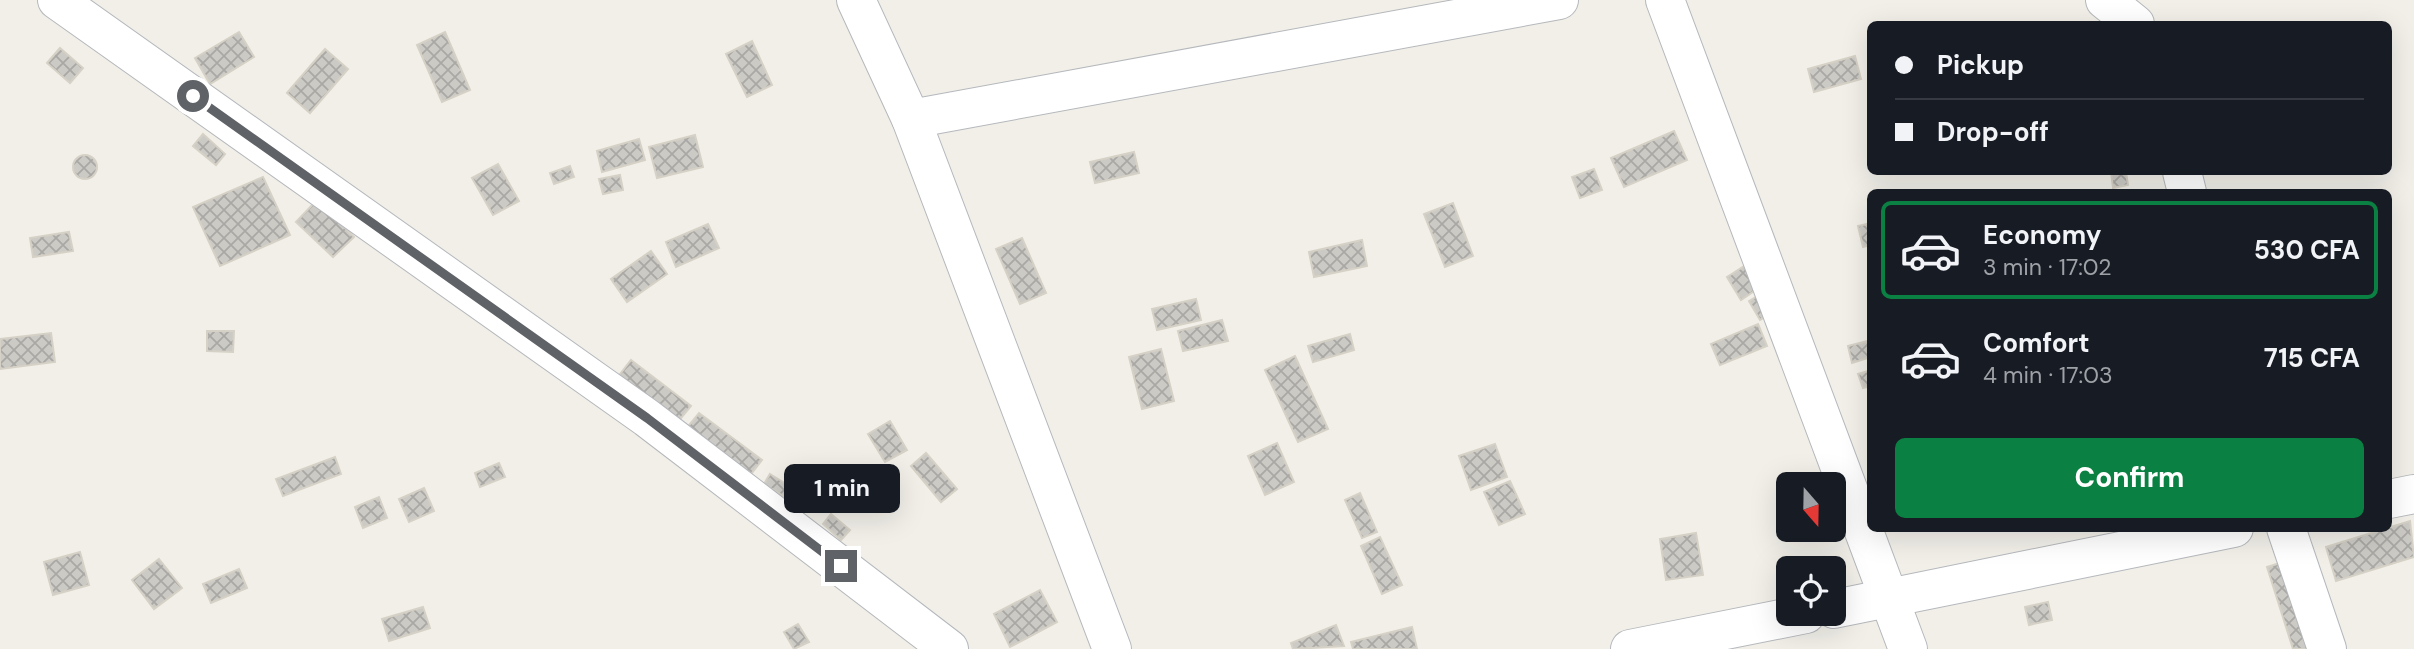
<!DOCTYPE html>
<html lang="en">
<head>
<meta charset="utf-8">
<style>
  :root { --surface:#171b24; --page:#242831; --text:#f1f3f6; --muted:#9ea1a6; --line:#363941; --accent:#0b8043 }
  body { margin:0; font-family:"DM Sans",sans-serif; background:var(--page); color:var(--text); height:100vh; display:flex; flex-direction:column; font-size:26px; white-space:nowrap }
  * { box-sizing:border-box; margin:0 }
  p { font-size:23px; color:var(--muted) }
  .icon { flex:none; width:38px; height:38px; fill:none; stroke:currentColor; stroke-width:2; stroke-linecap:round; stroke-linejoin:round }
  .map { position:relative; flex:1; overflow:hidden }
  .side { position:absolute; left:1867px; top:189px; width:525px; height:343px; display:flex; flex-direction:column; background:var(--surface); border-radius:10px; box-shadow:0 7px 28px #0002 }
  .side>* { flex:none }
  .guide { position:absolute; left:1867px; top:21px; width:525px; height:154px; border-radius:10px; box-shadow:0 7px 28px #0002; display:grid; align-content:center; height:154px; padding:0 28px; background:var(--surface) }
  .needle { width:46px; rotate:160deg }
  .controls { position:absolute; left:1776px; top:472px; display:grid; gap:14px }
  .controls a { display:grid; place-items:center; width:70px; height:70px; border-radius:10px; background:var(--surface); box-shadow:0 7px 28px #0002; font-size:35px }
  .end { position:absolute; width:32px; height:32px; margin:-16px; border:9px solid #5f6368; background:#fff; box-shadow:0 0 0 4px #fff }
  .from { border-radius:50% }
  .bubble { position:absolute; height:49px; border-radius:10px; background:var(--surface); box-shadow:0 7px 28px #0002; font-size:23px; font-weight:700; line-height:49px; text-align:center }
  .guide b { display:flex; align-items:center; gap:24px; height:66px; font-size:26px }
  .guide b+b { border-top:2px solid var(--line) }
  .guide i { width:18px; height:18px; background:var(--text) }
  ul { padding:12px 0 0; list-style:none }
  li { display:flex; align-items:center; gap:21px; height:98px; margin:0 14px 10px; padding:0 14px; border:4px solid transparent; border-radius:10px }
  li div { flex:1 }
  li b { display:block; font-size:26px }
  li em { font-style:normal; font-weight:700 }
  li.active { border-color:var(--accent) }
  li>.icon { width:63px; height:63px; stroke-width:1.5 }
  .button { display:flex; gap:14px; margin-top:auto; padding:14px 28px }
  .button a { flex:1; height:80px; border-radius:10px; background:var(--accent); color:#fff; font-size:28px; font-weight:700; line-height:80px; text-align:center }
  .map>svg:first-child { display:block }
  .building { fill:url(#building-cross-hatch); stroke:#d6d1c6; stroke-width:2 }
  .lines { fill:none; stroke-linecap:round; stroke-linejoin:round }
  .minor-casing { stroke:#b5b8bc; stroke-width:40 }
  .minor { stroke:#fff; stroke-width:38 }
  .route { stroke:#5f6368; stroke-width:9 }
</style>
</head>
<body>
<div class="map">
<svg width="2414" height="649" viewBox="0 0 2414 649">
  <defs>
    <pattern id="building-cross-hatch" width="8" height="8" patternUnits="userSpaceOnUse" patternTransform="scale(1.75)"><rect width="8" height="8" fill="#cccac5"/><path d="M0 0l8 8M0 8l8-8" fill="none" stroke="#a9a8a4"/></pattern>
  </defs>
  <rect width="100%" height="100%" fill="#f1efe8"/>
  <g class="building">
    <path d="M239,32L254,57L210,84L195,58Z"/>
    <path d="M445,32L470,90L442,102L417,45Z"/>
    <path d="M752,41L772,85L747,97L726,54Z"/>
    <path d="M60,48L83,68L70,83L47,63Z"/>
    <path d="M325,49L348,69L310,113L287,93Z"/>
    <path d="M1855,56L1861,79L1814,92L1808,69Z"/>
    <path d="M1674,131L1687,160L1624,187L1611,158Z"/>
    <path d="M203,134L225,154L216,165L193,146Z"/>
    <path d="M695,135L703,167L657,178L649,147Z"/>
    <path d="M639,139L645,160L602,172L597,151Z"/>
    <path d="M1134,152L1139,173L1095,183L1090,162Z"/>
    <circle cx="85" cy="167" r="12"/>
    <path d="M498,164L519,201L493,215L472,178Z"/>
    <path d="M570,166L574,177L554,184L550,173Z"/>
    <path d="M1594,169L1602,190L1580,198L1572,177Z"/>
    <path d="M2111,172H2126L2128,185L2113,188Z"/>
    <path d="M620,175L623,190L603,194L599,179Z"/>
    <path d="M263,177L290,235L220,266L193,207Z"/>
    <path d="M317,200L354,237L333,257L296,222Z"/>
    <path d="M1453,203L1473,256L1445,267L1424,214Z"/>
    <path d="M1871,223V245L1863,247L1858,226Z"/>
    <path d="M708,224L719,248L676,267L666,242Z"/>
    <path d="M69,232L73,251L33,257L30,238Z"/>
    <path d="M1022,238L1046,293L1020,304L996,249Z"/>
    <path d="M1362,240L1367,266L1314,277L1309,252Z"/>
    <path d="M651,251L667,274L627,302L611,279Z"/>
    <path d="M1746,265L1760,287L1741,300L1727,277Z"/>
    <path d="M1761,294L1771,314L1760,320L1749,301Z"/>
    <path d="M1196,299L1201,320L1157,330L1152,309Z"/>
    <path d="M1222,320L1228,341L1183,351L1178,331Z"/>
    <path d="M1758,324L1767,346L1720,365L1711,344Z"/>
    <path d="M207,331H234L233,352L207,351Z"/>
    <path d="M51,333L55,362L0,369V339Z"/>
    <path d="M1350,334L1354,350L1313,362L1308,346Z"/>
    <path d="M1871,340V357L1852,363L1848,346Z"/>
    <path d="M1161,349L1174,401L1142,409L1129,357Z"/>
    <path d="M1295,356L1328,429L1298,442L1265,370Z"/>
    <path d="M631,360L691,406L676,424L617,378Z"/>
    <path d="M1871,370V386L1863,388L1858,374Z"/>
    <path d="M699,413L762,460L748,478L685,430Z"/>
    <path d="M890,421L907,450L885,462L868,434Z"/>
    <path d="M1277,443L1294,482L1265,495L1248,456Z"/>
    <path d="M1495,444L1507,477L1471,490L1459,456Z"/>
    <path d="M926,453L957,489L941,502L911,466Z"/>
    <path d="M335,457L341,474L283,496L276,479Z"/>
    <path d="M499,463L505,477L480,487L475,473Z"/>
    <path d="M770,474L791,487L785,497L764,484Z"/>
    <path d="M1510,481L1525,514L1499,525L1484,492Z"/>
    <path d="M424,488L434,511L409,522L399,499Z"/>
    <path d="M1360,493L1377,532L1362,538L1345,500Z"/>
    <path d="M379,497L387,518L363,528L355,507Z"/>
    <path d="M831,514L850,530L841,540L823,524Z"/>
    <path d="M2410,521L2414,557L2336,581L2326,547Z"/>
    <path d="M1696,533L1703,575L1666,580L1660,539Z"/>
    <path d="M1380,537L1402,585L1382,594L1361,546Z"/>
    <path d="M80,552L89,585L53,595L44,562Z"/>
    <path d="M159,559L182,588L154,609L132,580Z"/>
    <path d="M2280,563L2308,649H2293L2267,567Z"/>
    <path d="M239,569L247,588L211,603L203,584Z"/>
    <path d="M1040,590L1057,622L1010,647L994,614Z"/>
    <path d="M2048,602L2052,620L2029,625L2025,607Z"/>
    <path d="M423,607L430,628L389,641L382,619Z"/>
    <path d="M798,624L809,642L794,649L784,632Z"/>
    <path d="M1336,625L1344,646L1293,649L1291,643Z"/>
    <path d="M1412,627L1417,649H1353L1351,642Z"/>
  </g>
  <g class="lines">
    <defs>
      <g id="minor">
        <path d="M57,0L647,418L949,649"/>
        <path d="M856,0L911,119L1112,649"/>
        <path d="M1665,0L1908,649"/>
        <path d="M2105,0L2135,24"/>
        <path d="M911,119L1559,0"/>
        <path d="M2182,172L2187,192"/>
        <path d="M2389,499L2414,494"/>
        <path d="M2286,528L2327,649"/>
        <path d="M1834,609L2234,528"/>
        <path d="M1630,649L1806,614"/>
      </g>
    </defs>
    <use href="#minor" class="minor-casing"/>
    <use href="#minor" class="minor"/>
  </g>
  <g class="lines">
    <path class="route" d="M193,96L647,418L841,566"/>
  </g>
</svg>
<div class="controls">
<a><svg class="needle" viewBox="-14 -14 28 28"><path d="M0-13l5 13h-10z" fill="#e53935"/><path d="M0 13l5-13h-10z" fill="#9ea1a6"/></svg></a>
<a><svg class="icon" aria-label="locate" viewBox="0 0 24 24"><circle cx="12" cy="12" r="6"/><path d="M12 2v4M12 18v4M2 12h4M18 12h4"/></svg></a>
</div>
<i class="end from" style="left:193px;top:96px"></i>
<i class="end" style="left:841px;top:566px"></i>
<div class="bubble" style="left:784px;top:464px;width:116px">1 min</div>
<div class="guide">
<b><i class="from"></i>Pickup</b>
<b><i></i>Drop-off</b>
</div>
<section class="side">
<ul>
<li class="active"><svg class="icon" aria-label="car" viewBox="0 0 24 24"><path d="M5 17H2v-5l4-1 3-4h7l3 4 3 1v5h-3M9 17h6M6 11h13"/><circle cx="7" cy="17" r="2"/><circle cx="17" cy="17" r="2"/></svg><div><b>Economy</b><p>3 min · 17:02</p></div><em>530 CFA</em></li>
<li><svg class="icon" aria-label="car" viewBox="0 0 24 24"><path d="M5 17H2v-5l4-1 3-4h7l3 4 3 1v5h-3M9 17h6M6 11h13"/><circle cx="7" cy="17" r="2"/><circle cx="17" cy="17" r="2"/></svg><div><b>Comfort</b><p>4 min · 17:03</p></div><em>715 CFA</em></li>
</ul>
<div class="button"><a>Confirm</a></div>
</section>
</div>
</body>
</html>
